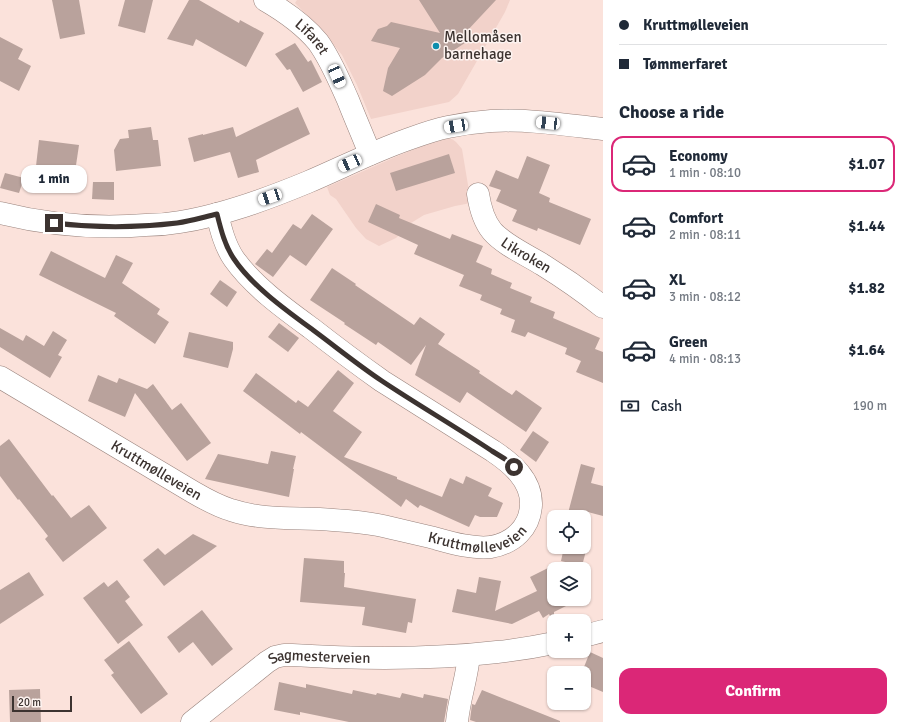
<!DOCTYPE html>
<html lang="en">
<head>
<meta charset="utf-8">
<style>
  :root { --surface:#fff; --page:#f2f2f3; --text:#1f2937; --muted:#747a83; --line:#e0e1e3; --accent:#db2777 }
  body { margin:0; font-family:Signika,sans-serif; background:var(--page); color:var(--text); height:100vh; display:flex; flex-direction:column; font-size:15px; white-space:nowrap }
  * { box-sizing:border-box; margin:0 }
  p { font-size:13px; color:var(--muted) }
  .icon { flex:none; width:22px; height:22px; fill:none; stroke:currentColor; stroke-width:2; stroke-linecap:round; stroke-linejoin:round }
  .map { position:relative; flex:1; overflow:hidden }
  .details { display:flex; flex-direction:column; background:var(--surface); width:300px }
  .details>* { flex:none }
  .banner { display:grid; align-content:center; height:88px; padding:0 16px; background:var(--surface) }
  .buttons { position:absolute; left:547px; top:510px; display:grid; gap:8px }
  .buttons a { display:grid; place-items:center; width:44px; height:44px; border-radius:8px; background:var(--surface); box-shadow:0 1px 3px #0004; font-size:20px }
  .scale { position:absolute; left:12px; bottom:10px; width:60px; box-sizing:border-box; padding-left:4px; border:2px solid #3c3330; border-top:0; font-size:11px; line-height:14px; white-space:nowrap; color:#3c3330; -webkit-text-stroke:3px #fdf3f0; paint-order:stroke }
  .end { position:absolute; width:18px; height:18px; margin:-9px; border:5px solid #3c3330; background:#fff; box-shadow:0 0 0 2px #fff }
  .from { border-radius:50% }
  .bubble { position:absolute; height:28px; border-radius:12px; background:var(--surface); box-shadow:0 1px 3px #0004; font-size:13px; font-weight:700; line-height:28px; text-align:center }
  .car { position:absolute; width:12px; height:24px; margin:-12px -6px; border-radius:5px; box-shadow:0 0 3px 1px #0007; background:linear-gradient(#fff 24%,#345 0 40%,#fff 0 76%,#345 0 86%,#fff 0) }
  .banner b { display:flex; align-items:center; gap:14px; height:38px; font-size:15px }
  .banner b+b { border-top:1px solid var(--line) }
  .banner i { width:10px; height:10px; background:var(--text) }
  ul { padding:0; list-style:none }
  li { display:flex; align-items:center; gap:12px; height:56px; margin:0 8px 6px; padding:0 8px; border:2px solid transparent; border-radius:12px }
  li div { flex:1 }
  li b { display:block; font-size:15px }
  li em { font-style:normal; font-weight:700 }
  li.on { border-color:var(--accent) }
  li>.icon { width:36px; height:36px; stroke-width:1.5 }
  h2 { padding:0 16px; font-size:18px; line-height:48px }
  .pay { display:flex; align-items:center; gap:10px; height:44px; padding:0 16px; font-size:15px }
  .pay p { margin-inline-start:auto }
  .primary-button { display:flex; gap:8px; margin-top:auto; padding:8px 16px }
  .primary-button a { flex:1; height:46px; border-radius:12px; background:var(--accent); color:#fff; font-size:16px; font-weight:700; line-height:46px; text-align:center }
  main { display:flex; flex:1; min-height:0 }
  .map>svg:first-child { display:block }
  .built { fill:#f2d2ca }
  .building { fill:#b9a29c }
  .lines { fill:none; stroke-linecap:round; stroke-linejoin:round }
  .minor-casing { stroke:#98827c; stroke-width:23 }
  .minor { stroke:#fff; stroke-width:22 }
  .route { stroke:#3c3330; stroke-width:5 }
  .poi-dot { fill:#0d8ead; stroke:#fdf3f0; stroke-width:1.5 }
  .labels { text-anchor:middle; stroke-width:3; stroke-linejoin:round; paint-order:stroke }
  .poi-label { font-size:15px; fill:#3c3330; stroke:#fdf3f0; text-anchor:start }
  .street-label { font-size:15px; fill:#3c3330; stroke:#fdf3f0 }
</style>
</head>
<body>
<main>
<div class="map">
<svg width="603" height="722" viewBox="0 0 603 722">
  <rect width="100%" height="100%" fill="#fbe2db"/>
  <g class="built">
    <path d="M297,0H510L505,12L458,94L449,102L371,119L357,85L342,55L325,34L295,3Z"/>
    <path d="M446,139H452L456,142L462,149L471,203L455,206L424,215L411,223L396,238L379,246L366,239L356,228L336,199L330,195L327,187L400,155L420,147Z"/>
  </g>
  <g class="building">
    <path d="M52,0H79L85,34L60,39Z"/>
    <path d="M125,0H153L145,33L118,26Z"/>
    <path d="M189,0H199L239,23L240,20L264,33L246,67L196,39L193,46L167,39Z"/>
    <path d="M419,0H496L466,32L471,39L442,58L425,75L392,96L383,91L388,68L400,48L371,41L378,29L387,26L391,22L440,33Z"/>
    <path d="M0,37L23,49L18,59L31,66L19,91L0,81Z"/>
    <path d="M295,43L308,62L311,60L322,82L303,92L290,69L287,70L275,54Z"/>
    <path d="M298,107L310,134L256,160L259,172L238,178L230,152L194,162L188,138L203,134V135L233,127L236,137Z"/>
    <path d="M151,127L153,140H158L161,166L116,171L114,150L120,139L129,138L128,130Z"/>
    <path d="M39,140L79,145L75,172L36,166Z"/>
    <path d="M449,154L455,173L396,191L390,173Z"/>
    <path d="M527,156L550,165L539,193L550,198L549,202L591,219L580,245L538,228L537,231L512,221L517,210L496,201L501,190L489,186L496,170L518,179Z"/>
    <path d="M5,173L24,178L19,193L0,188Z"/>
    <path d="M93,182H114V200L92,199Z"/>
    <path d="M376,204L400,215L399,218L450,239L452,234L483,246L476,262L492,269L491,274L512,283L510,288L532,297L530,302L555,312L553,318L600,338L595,349L603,352V383L576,372L581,361L565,354L567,348L528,332L525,337L511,332L515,320L500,314L502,309L480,300L482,295L459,286L464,275L414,254L418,245L368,222Z"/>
    <path d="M312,214L333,229L306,266L290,255L273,277L255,264L267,249L272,253L293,224L301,229Z"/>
    <path d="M51,251L105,278L116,255L133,263L122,283L160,309L157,314L169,322L155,344L114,316L116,313L39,275Z"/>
    <path d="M332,268L356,284L355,285L414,325L420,317L445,334L438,344L480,371L479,373L512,395L516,390L542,408L526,432L467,392L460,403L415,375L426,345L411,365L378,342L376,345L344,324L345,323L310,300Z"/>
    <path d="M220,280L237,292L227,307L210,294Z"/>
    <path d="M279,323L299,338L288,352L268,337Z"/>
    <path d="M0,328L23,341L26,335L44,346L53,331L67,340L58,355L62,357L50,378L0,347Z"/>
    <path d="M189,332L233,342V349L228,368L183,357Z"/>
    <path d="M338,370L354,383L333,411L362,432L344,457L397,477V479L442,497L450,478L463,484L466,476L492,488L488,496L503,503L497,517H480L475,515L469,527L420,505L418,508L406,499L401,507L301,432L300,434L243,391L256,373L296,403L298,400L308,407Z"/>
    <path d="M98,375L117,383L119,378L147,389L153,384L172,410L181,403L211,443L187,461L135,393L125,417L88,401Z"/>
    <path d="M533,431L549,442L536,462L520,450Z"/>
    <path d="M9,439L52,496L53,495L71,518L89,505L107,528L63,562L45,539L48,536L19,499L18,500L0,476V446Z"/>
    <path d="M271,451L296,456L293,469H294L289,497L205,479L218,454L268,464Z"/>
    <path d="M581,464L595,468L591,483L603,486V516L584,511L583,517H567Z"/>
    <path d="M193,534L217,546L164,586L143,560L158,548L165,555Z"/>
    <path d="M564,547H587L582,566L561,561Z"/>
    <path d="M304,558L344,561V573H345L344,587L416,599L412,623L408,622L406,633L362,625L365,607L300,602Z"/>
    <path d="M554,565V599H580L554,612V623L549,614L543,618L539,611L512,624L452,612L457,589L476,593L479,577L501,581L495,611L537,591L530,577Z"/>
    <path d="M29,572L44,595L0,624V590Z"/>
    <path d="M117,580L130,597L125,601L143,625L118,644L83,598L104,582L108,587Z"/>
    <path d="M202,610L233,649L212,666L193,642L179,653L167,637Z"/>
    <path d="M129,641L168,694L141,714L111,675L114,673L104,660Z"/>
    <path d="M590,652L603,658V692L584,684V667Z"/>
    <path d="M279,682L306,688V684L352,694L353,690L376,695L377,693L400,698L402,693L423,698L424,694L448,699L444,722H349L300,712V715L274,710Z"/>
    <path d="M40,689L41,722H10L9,690Z"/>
    <path d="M482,690L560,721V722H476L470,720L472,704L475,705Z"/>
  </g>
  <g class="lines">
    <defs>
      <g id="minor">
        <path id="s1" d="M265,0C284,11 304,25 318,42C331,60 339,80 348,100C355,118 363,136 370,154"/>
        <path id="s2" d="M478,194C480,207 483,220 492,231C504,245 527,255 543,265C564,278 584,292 603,307"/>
        <path d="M0,213C48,225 97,229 146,225C157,225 169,224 180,222C224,215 267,199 308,182C341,168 372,152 406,140C420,135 433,130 448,127C462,124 476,122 491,121C528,119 567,125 603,129"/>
        <path id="s3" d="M0,377L193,492C205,499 217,506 231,510C264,521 299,517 333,520C348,521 363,522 378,525C397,529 416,534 434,538C452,543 472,549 491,547C513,543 530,528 531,505C532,480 511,463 493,451L382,381C358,364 334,346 311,328C285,309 253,286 234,259C225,246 221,230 217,214"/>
        <path d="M584,636L603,631"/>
        <path id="s4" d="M192,722L267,662L275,657L284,655H292C360,659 429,660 497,652C516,650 535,647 554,643"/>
        <path d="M457,722C459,699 467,678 469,655"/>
      </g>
    </defs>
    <use href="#minor" class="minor-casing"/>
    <use href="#minor" class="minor"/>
  </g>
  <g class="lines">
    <path class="route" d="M54,223C95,228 136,228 177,223C191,221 204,217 217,214C221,230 225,246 234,259C252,286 287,311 313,330C336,347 358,365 382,381C418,405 456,427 492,451L505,459L514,467"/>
  </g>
  <circle class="poi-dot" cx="436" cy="46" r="4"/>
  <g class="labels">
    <g class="poi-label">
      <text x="444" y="42">Mellomåsen<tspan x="444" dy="17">barnehage</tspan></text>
    </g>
    <g class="street-label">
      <text dy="5" stroke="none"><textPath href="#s1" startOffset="60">Lifaret</textPath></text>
      <text dy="5" stroke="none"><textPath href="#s2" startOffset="82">Likroken</textPath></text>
      <text dy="5" stroke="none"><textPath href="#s3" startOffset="182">Kruttmølleveien</textPath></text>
      <text dy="5" stroke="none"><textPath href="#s3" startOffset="518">Kruttmølleveien</textPath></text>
      <text dy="5" stroke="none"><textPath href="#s4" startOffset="150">Sagmesterveien</textPath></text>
    </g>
  </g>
</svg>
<div class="buttons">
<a><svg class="icon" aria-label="locate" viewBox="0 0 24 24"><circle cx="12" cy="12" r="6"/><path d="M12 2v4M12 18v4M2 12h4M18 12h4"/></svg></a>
<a><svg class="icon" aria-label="layers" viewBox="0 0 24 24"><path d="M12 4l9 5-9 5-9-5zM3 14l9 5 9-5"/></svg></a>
<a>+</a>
<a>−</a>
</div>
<div class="scale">20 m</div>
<i class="end from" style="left:514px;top:467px"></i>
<i class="end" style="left:54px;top:223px"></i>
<div class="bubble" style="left:21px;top:165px;width:66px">1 min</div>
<i class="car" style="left:337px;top:76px;rotate:156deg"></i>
<i class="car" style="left:548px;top:123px;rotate:276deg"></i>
<i class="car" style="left:456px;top:126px;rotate:260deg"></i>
<i class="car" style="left:350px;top:163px;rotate:246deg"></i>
<i class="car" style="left:270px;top:197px;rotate:251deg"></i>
</div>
<section class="details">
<div class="banner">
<b><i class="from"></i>Kruttmølleveien</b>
<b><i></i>Tømmerfaret</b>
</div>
<h2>Choose a ride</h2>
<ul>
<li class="on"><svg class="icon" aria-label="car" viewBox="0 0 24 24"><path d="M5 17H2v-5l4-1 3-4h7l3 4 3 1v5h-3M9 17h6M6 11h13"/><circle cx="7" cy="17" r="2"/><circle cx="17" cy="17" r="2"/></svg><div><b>Economy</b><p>1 min · 08:10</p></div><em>$1.07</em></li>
<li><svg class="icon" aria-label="car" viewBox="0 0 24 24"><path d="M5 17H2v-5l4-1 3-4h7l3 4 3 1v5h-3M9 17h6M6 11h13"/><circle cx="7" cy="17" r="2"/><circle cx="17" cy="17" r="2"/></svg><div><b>Comfort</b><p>2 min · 08:11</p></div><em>$1.44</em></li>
<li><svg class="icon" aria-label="car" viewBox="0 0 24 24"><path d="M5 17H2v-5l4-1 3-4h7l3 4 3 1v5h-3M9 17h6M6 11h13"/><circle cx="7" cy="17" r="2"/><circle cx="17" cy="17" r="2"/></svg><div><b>XL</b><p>3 min · 08:12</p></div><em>$1.82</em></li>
<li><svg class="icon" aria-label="car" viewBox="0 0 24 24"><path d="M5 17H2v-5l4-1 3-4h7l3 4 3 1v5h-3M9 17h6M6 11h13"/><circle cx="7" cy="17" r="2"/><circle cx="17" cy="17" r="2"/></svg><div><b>Green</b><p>4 min · 08:13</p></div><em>$1.64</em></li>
</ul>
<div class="pay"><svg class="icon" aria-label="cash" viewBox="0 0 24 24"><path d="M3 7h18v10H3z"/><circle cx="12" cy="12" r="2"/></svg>Cash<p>190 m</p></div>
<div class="primary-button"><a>Confirm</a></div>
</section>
</main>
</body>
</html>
